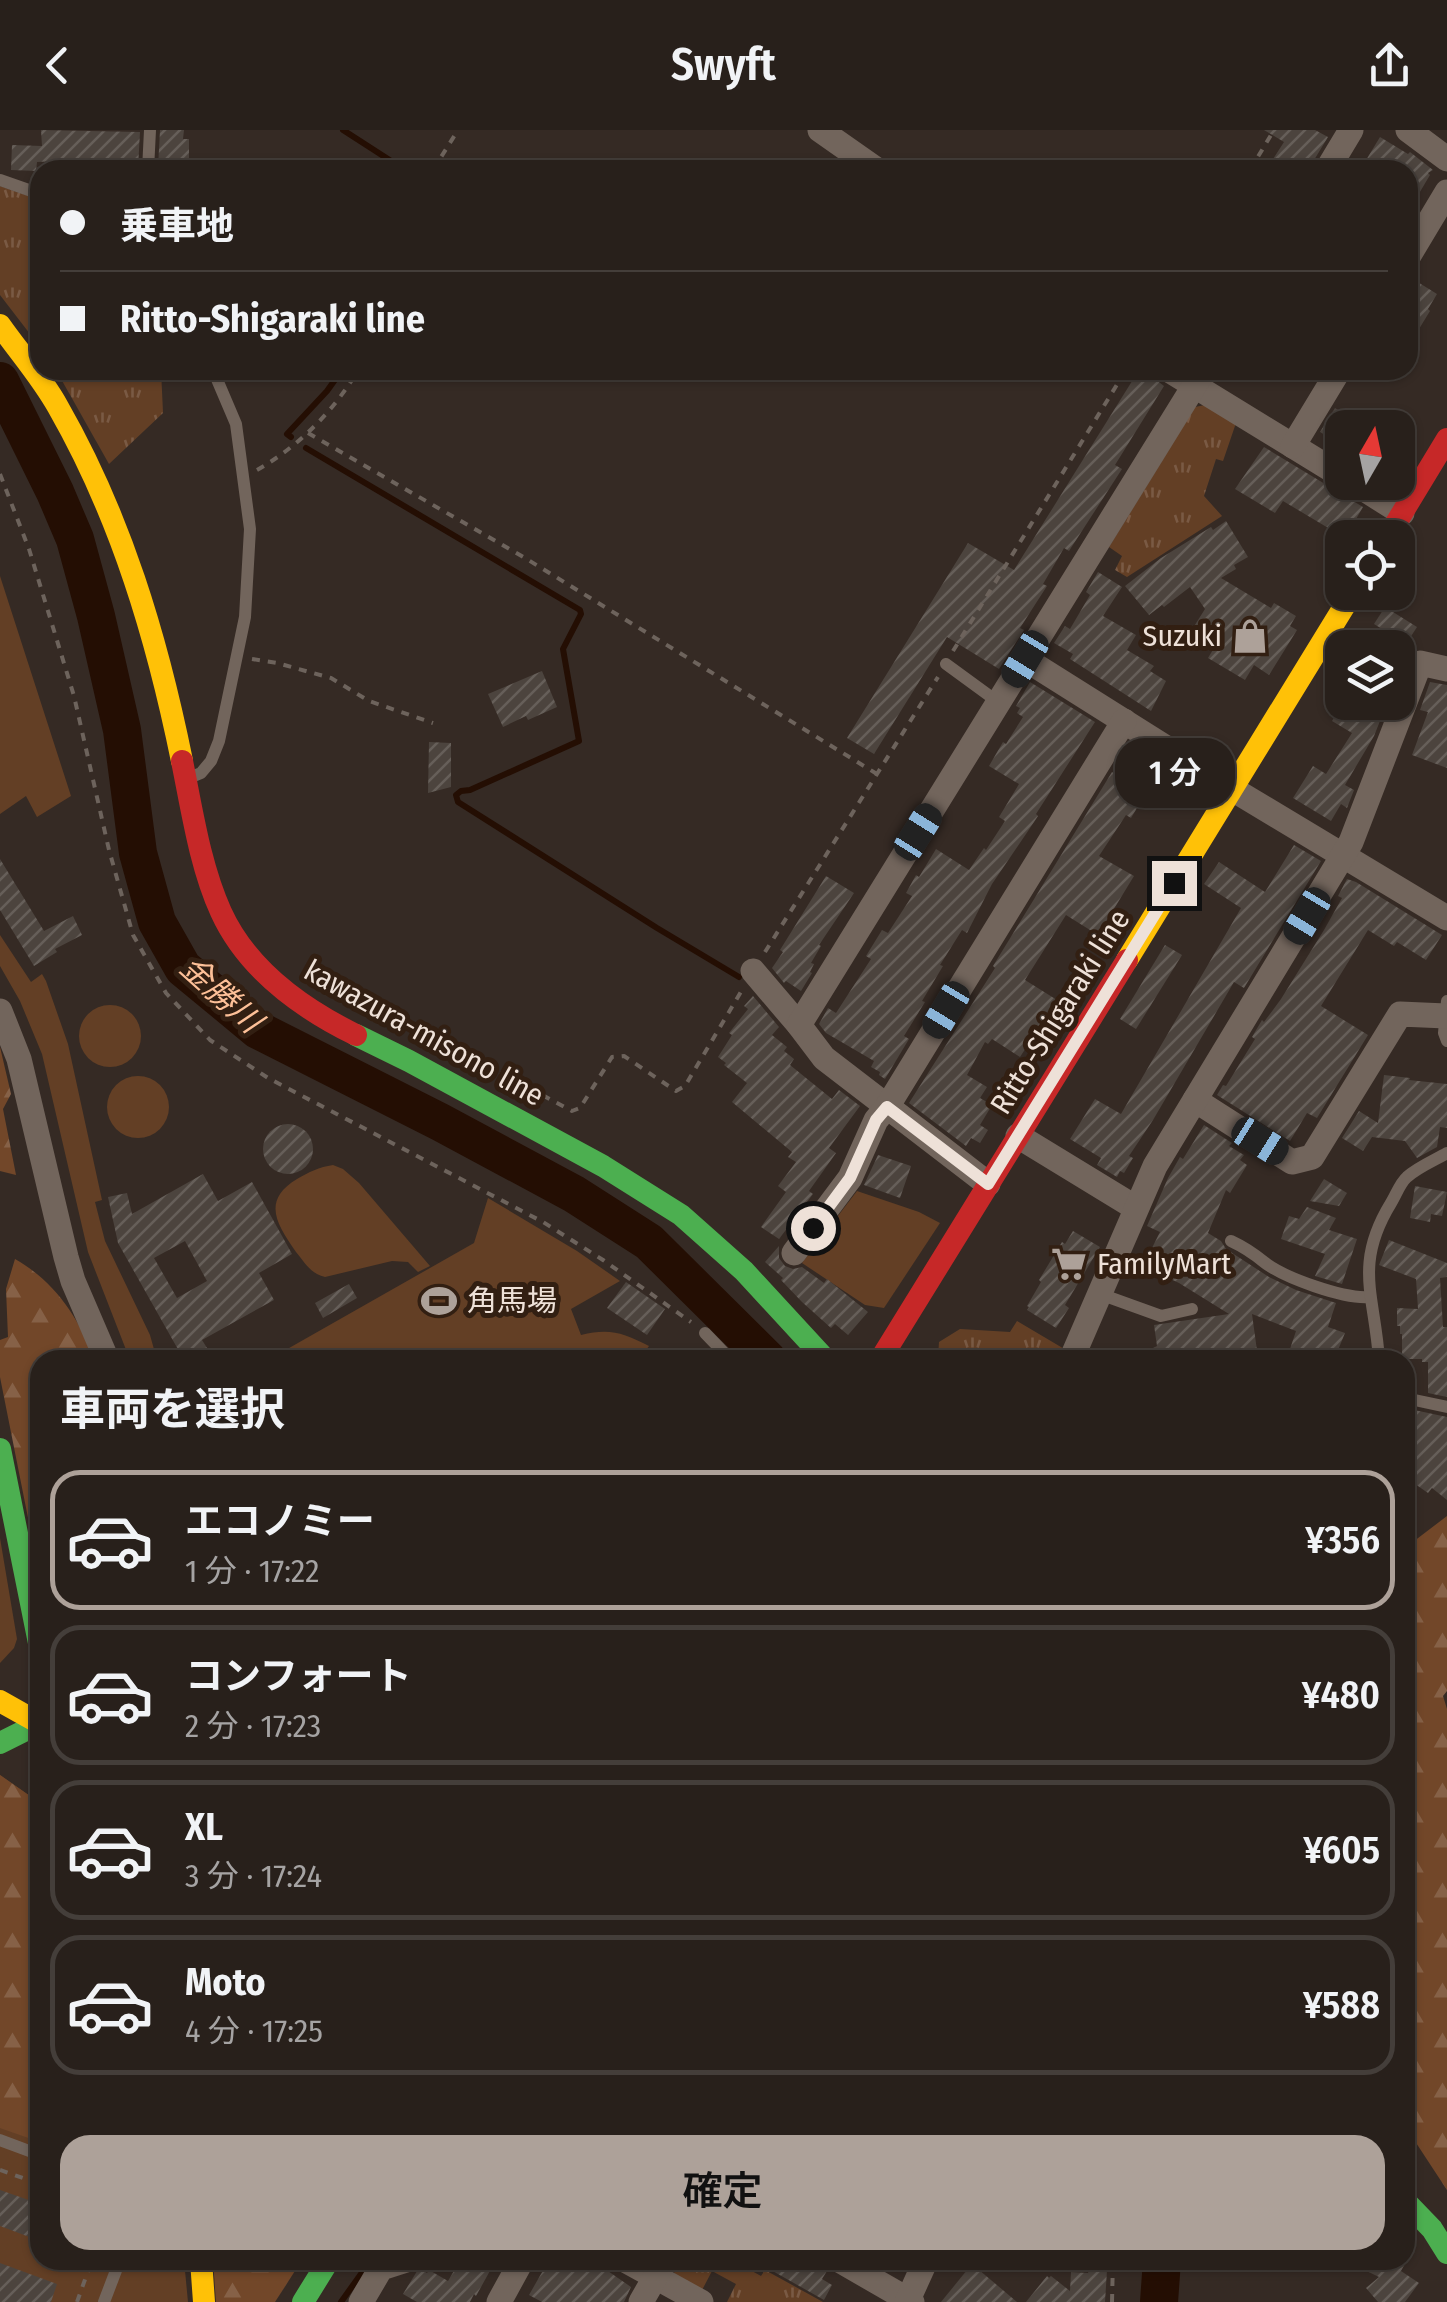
<!DOCTYPE html>
<html lang="ja">
<head>
<meta charset="utf-8">
<style>
  :root { --surface:#28201b; --page:#342d28; --text:#f1f3f6; --muted:#a5a3a3; --line:#443e3a; --accent:#ada199 }
  body { margin:0; font-family:"Fira Sans Condensed","Noto Sans JP",sans-serif; background:var(--page); color:var(--text); height:100vh; display:flex; flex-direction:column; font-size:38px; white-space:nowrap }
  * { box-sizing:border-box; margin:0 }
  p { font-size:32px; color:var(--muted) }
  .icon { flex:none; width:55px; height:55px; fill:none; stroke:currentColor; stroke-width:2; stroke-linecap:round; stroke-linejoin:round }
  .map { position:relative; flex:1; overflow:hidden }
  .panel { position:absolute; left:30px; top:1220px; width:1385px; height:920px; display:flex; flex-direction:column; background:var(--surface); border-radius:30px; box-shadow:0 2px 8px #0004,0 0 0 2px var(--line) }
  .panel>* { flex:none }
  .top-card { position:absolute; left:30px; top:30px; width:1388px; height:220px; border-radius:30px; box-shadow:0 2px 8px #0004,0 0 0 2px var(--line); display:grid; align-content:center; height:220px; padding:0 30px; background:var(--surface) }
  .needle { width:65px; rotate:9deg }
  .buttons { position:absolute; left:1325px; top:280px; display:grid; gap:20px }
  .buttons a { display:grid; place-items:center; width:90px; height:90px; border-radius:20px; background:var(--surface); box-shadow:0 2px 8px #0004,0 0 0 2px var(--line); font-size:50px }
  .end { position:absolute; width:45px; height:45px; margin:-22px; border:12px solid #eee1d8; background:#111; box-shadow:0 0 0 5px #111 }
  .from { border-radius:50% }
  .bubble { position:absolute; height:70px; border-radius:30px; background:var(--surface); box-shadow:0 2px 8px #0004,0 0 0 2px var(--line); font-size:32px; font-weight:600; line-height:70px; text-align:center }
  .car { position:absolute; width:30px; height:60px; margin:-30px -15px; border-radius:12px; box-shadow:0 0 8px 2px #0007; background:linear-gradient(#222 24%,#8ab4d8 0 40%,#222 0 76%,#8ab4d8 0 86%,#222 0) }
  .top-card b { display:flex; align-items:center; gap:35px; height:95px; font-size:38px }
  .top-card b+b { border-top:2px solid var(--line) }
  .top-card i { width:25px; height:25px; background:var(--text) }
  ul { padding:0; list-style:none }
  li { display:flex; align-items:center; gap:30px; height:140px; margin:0 20px 15px; padding:0 10px; border:5px solid var(--line); border-radius:30px }
  li div { flex:1 }
  li b { display:block; font-size:38px }
  li em { font-style:normal; font-weight:600 }
  li.active { border-color:var(--accent) }
  li>.icon { width:90px; height:90px; stroke-width:1.5 }
  h2 { padding:0 30px; font-size:45px; line-height:120px }
  .button { display:flex; gap:20px; margin-top:auto; padding:20px 30px }
  .button a { flex:1; height:115px; border-radius:30px; background:var(--accent); color:#111; font-size:40px; font-weight:600; line-height:115px; text-align:center }
  header { display:flex; justify-content:space-between; align-items:center; height:130px; padding:0 30px; background:var(--surface); font-size:45px; font-weight:600 }
  .map>svg:first-child { display:block }
  .green { fill:#633f25 }
  .forest { fill:url(#forest-firs) }
  .park { fill:url(#park-tufts) }
  .lines { fill:none; stroke-linecap:round; stroke-linejoin:round }
  .stream { stroke:#240e03; stroke-width:6 }
  .river { stroke:#240e03; stroke-width:38 }
  .building { fill:url(#building-hatch); fill-rule:evenodd }
  .path { stroke:#6d635c; stroke-width:4; stroke-dasharray:8 8; stroke-linecap:butt }
  .lane { stroke:#72655c; stroke-width:12 }
  .street { stroke:#72655c; stroke-width:25 }
  .fast { stroke:#4caf50; stroke-width:22 }
  .slow { stroke:#ffc107; stroke-width:22 }
  .jam { stroke:#c62828; stroke-width:22 }
  .route { stroke:#eee1d8; stroke-width:12 }
  .labels { text-anchor:middle; stroke-width:10; stroke-linejoin:round; paint-order:stroke }
  .poi-label { font-size:30px; fill:#eee1d8; stroke:#321f12; text-anchor:start }
  .street-label { font-size:30px; fill:#eee1d8; stroke:#321f12 }
  .water-label { font-size:32px; font-style:italic; fill:#fdc098; stroke:#321f12 }
</style>
</head>
<body>
<header><svg class="icon" aria-label="back" viewBox="0 0 24 24"><path d="M15 5l-7 7 7 7"/></svg>Swyft<svg class="icon" aria-label="share" viewBox="0 0 24 24"><path d="M12 15V3M7 8l5-5 5 5M5 13v7h14v-7"/></svg></header>
<div class="map">
<svg width="1447" height="2172" viewBox="0 0 1447 2172">
  <defs>
    <pattern id="forest-firs" width="22" height="20" patternUnits="userSpaceOnUse" patternTransform="scale(2.5)"><rect width="22" height="20" fill="#724729"/><path d="M5 1l3.5 6h-7zM16 11l3.5 6h-7z" fill="#866147"/></pattern>
    <pattern id="park-tufts" width="24" height="20" patternUnits="userSpaceOnUse" patternTransform="scale(2.5)"><rect width="24" height="20" fill="#633f25"/><path d="M3 7l-1-3M5 7V3M7 7l1-3M15 17l-1-3M17 17v-4M19 17l1-3" fill="none" stroke="#7a5a44"/></pattern>
    <pattern id="building-hatch" width="6" height="6" patternUnits="userSpaceOnUse" patternTransform="scale(2.5)"><rect width="6" height="6" fill="#4c443e"/><path d="M-1 1l2-2M0 6l6-6M5 7l2-2" fill="none" stroke="#665f59"/></pattern>
  </defs>
  <rect width="100%" height="100%" fill="#352a24"/>
  <g class="green">
    <path d="M0,446L71,666L37,687L26,666L0,684Z"/>
    <path d="M0,805L31,852L42,844L46,851L68,914L102,1070L95,1072L105,1111L150,1205L157,1230H130L88,1122L42,924L20,871L0,836Z"/>
    <circle cx="110" cy="906" r="31"/>
    <circle cx="138" cy="977" r="31"/>
    <path d="M333,1035L343,1039L359,1053L430,1136L418,1142L408,1132L392,1131L325,1147C311,1144 305,1133 296,1122C277,1094 261,1071 297,1049C309,1042 319,1037 333,1035Z"/>
    <path d="M857,1061L919,1082L940,1093L884,1178L865,1175L802,1133Z"/>
    <path d="M488,1068L577,1121L620,1151L571,1179L581,1205C610,1198 623,1203 649,1216L639,1230H268L474,1113Z"/>
    <path d="M0,1408L17,1509L14,1518L0,1533Z"/>
    <path d="M0,1645L30,1666L40,1680V2130H184L188,2172H0Z"/>
  </g>
  <g class="forest">
    <path d="M0,917L11,964L3,979L16,1045L0,1041Z"/>
    <path d="M15,1129C55,1152 79,1187 94,1230H40V1448L0,1247V1210L8,1207L6,1159Z"/>
    <path d="M1447,1386V1561L1443,1566L1447,1579V2060L1405,1996V1418Z"/>
    <path d="M0,1645L30,1666L40,1680V2012L0,1998Z"/>
    <path d="M213,2130H302L275,2172H216Z"/>
  </g>
  <g class="park">
    <path d="M0,56L40,70V217L0,165Z"/>
    <path d="M56,240H161L163,283L109,334Z"/>
    <path d="M1205,275L1236,293L1223,331L1216,329L1204,366L1222,386L1127,447L1115,440L1122,426L1109,417L1195,277Z"/>
    <path d="M1017,1191L1066,1220L1062,1230H939L938,1228L939,1212L960,1199L1010,1202Z"/>
    <path d="M679,2130H732L761,2146L765,2140L823,2172H727L736,2154L712,2141L701,2162L675,2149L674,2141Z"/>
  </g>
  <g class="lines">
    <g class="stream">
      <path d="M343,0L405,40"/>
      <path d="M291,307L287,304L327,261L342,240"/>
      <path d="M306,318L580,480L581,484L563,519L579,611L470,660L461,661L456,665L458,672L657,798L739,847"/>
      <path d="M341,2172L371,2130"/>
    </g>
    <g class="river">
      <path d="M0,251L55,362L75,409L96,486L122,600L138,723L157,792L183,838L258,900L440,992L574,1064L649,1112L768,1230"/>
      <path d="M1159,2172L1162,2130"/>
    </g>
  </g>
  <g class="building">
    <path d="M41,0L140,2L138,38L101,40L102,29L37,32L36,41L11,40L12,15L42,16Z"/>
    <path d="M160,0H184L183,9H189V38H158Z"/>
    <path d="M1264,0H1315L1328,7L1308,40H1266L1284,12Z"/>
    <path d="M1380,7L1408,24L1410,22L1433,40L1428,43L1430,45L1408,82V40H1360Z"/>
    <path d="M1408,146L1437,164L1428,179L1430,181L1408,217Z"/>
    <path d="M1139,240H1153L1155,249L1164,256L1115,335L1122,339L1069,421L1064,418L1043,454L1047,456L1020,498L1024,500L999,539L947,507L874,624L847,608L968,413L1014,440Z"/>
    <path d="M1335,278L1368,298H1342V315L1320,302Z"/>
    <path d="M1264,317L1363,377L1345,408L1283,371L1275,383L1235,359Z"/>
    <path d="M1226,391L1248,427L1234,435L1236,439L1221,448L1271,478L1274,473L1296,486L1290,496L1297,500L1269,545L1254,535L1245,550L1208,528L1217,513L1193,498L1205,479L1190,457L1164,477L1162,475L1149,485L1125,456L1161,428L1211,397L1213,400Z"/>
    <path d="M1098,442L1122,457L1103,486L1136,505L1127,520L1154,536L1150,541L1166,551L1151,581L1070,529L1073,524L1054,513L1065,496L1070,499L1090,465L1086,462Z"/>
    <path d="M1385,477L1417,497L1406,514L1374,494Z"/>
    <path d="M542,541L557,577L528,590L526,586L503,597L488,564Z"/>
    <path d="M1030,552L1095,592L1036,684L1038,686L1026,704L992,754L967,803L962,800L940,835L943,836L922,871L925,872L904,906L909,909L885,949L879,945L880,942L871,937L874,931L826,903L819,894L828,878L836,883L871,829L866,826L882,800L888,803L912,766L906,763L916,745L919,747L936,719L969,740L984,718L986,720L1005,691L999,687L1019,654L989,636L1003,612L1006,614L1023,587L1017,583L1020,578L1016,576Z"/>
    <path d="M1430,552L1447,555V638L1412,625L1428,582L1420,580Z"/>
    <path d="M1344,572H1382L1373,586L1380,591L1374,606L1345,655L1354,660L1347,678L1341,674L1331,691L1293,668L1313,636L1326,644L1352,603L1332,591Z"/>
    <path d="M429,612L451,613V657L428,663Z"/>
    <path d="M1141,621L1163,635L1131,688L1126,685L1099,726L1134,746L1098,805L1066,785L1025,850L1057,870L1020,927L992,909L988,914L985,912L967,945L987,957L980,968L992,975L980,995L988,1000L980,1013L971,1008L966,1016L909,973L995,838L993,836L1112,642L1124,649Z"/>
    <path d="M1294,715L1321,731L1244,858L1234,852L1153,990L1129,1026L1133,1028L1124,1043L1120,1041L1117,1047L1097,1035L1101,1028L1070,1009L1095,969L1121,984L1241,778L1204,754L1219,732L1265,762Z"/>
    <path d="M0,729L44,801L73,786L82,805L55,819L57,822L34,836L0,780Z"/>
    <path d="M826,746L854,763L819,815L821,816L811,833L814,834L810,842L812,843L801,861L786,851L784,853L772,838L783,822L780,820Z"/>
    <path d="M1347,749L1356,752L1442,805L1426,830L1397,812L1394,816L1368,800L1321,876L1368,905L1317,988L1307,983L1290,1011L1217,965L1223,955L1226,956L1255,909L1252,907L1262,890L1264,892L1281,869L1324,800L1342,768L1338,766Z"/>
    <path d="M1165,815L1182,825L1136,899L1120,889Z"/>
    <path d="M753,866L779,897L772,905L787,917L784,921L794,929L790,935L832,969L839,960L860,976L829,1018L836,1023L809,1061L813,1064L779,1109L761,1097L786,1062L778,1056L796,1032L788,1027L792,1022L732,972L747,953L724,935L726,933L718,927L732,905L729,903L748,879L744,876Z"/>
    <path d="M1384,945L1410,948L1409,950L1447,954V998L1440,997L1437,1017L1417,1028L1405,1011L1372,1007L1363,1021L1342,1008L1359,981L1378,993Z"/>
    <circle cx="288" cy="1019" r="25"/>
    <path d="M1204,995L1232,1013L1229,1016L1244,1025L1240,1030L1247,1035L1230,1063L1226,1060L1208,1103L1221,1111L1226,1119L1269,1147L1296,1160L1336,1173L1328,1197L1345,1203L1336,1225L1346,1230H1312L1289,1222L1296,1201L1252,1184L1258,1228L1239,1230V1227L1208,1230L1207,1225L1172,1230H1131L1157,1216L1154,1195L1229,1184L1179,1153L1143,1136L1160,1102L1147,1096L1168,1048L1180,1027L1183,1029Z"/>
    <path d="M878,1025L911,1036L900,1068L864,1055Z"/>
    <path d="M203,1044L218,1071L252,1052L292,1124L259,1143L274,1170L202,1210L207,1218L184,1230L118,1113L108,1067L127,1063L132,1084ZM185,1111L207,1151L177,1168L154,1128Z"/>
    <path d="M1324,1049L1347,1063L1339,1076L1310,1071Z"/>
    <path d="M1415,1056L1447,1062L1442,1086L1431,1084L1430,1092L1410,1088Z"/>
    <path d="M1307,1077L1336,1088L1329,1100L1357,1109L1342,1154L1315,1146L1325,1124L1281,1109L1289,1086L1299,1089Z"/>
    <path d="M1073,1101L1100,1117L1065,1175L1069,1178L1056,1198L1027,1180L1029,1177L1027,1176L1041,1152L1039,1150L1062,1112L1065,1114Z"/>
    <path d="M1389,1110L1447,1133V1147L1440,1148L1443,1197H1447V1267L1428,1263V1232H1422V1229H1402V1204H1400V1196H1397V1178L1418,1179L1416,1149L1379,1135Z"/>
    <path d="M779,1116V1128L785,1136L793,1139L802,1137L824,1153L827,1149L868,1182L848,1205L835,1194L831,1198L802,1172L781,1150L783,1148L765,1132Z"/>
    <path d="M626,1152L665,1179L647,1205L607,1178Z"/>
    <path d="M349,1154L357,1168L323,1188L315,1173Z"/>
    <path d="M1405,1278L1447,1287V1370L1432,1358L1428,1363L1405,1347Z"/>
    <path d="M0,2060L40,2074V2111L0,2096Z"/>
    <path d="M470,2130H496L476,2166L474,2164L470,2172H417L403,2164L419,2138L427,2143L429,2140L448,2151L458,2134L466,2138Z"/>
    <path d="M549,2130H609L605,2139L631,2157L624,2172H542L529,2165Z"/>
    <path d="M753,2130H823L827,2141L822,2149L832,2155L824,2170Z"/>
    <path d="M1344,2130H1407L1401,2141L1419,2153L1405,2172H1378L1366,2158L1379,2147Z"/>
    <path d="M0,2133L57,2154L51,2172H0Z"/>
    <path d="M972,2134L1017,2172H941Z"/>
    <path d="M1089,2140H1107L1105,2172H1026L1047,2146L1049,2148L1051,2146L1070,2161L1071,2142L1088,2143Z"/>
  </g>
  <g class="lines">
    <g class="path">
      <path d="M433,40L458,0"/>
      <path d="M1250,40L1274,0"/>
      <path d="M308,303L525,428L877,644"/>
      <path d="M257,340C298,317 335,280 358,240"/>
      <path d="M0,344L29,419L74,566L109,720L133,805L166,863L210,910L268,948L543,1092L603,1130L691,1192"/>
      <path d="M953,521L1126,240"/>
      <path d="M252,529L277,533L331,548L369,571L433,593"/>
      <path d="M765,822L938,547"/>
      <path d="M442,916L479,931L572,981L580,978L612,927L624,926L676,961L685,956L742,860"/>
      <path d="M0,2040L40,2054"/>
      <path d="M77,2172L92,2130"/>
      <path d="M1112,2172L1113,2130"/>
    </g>
    <g class="lane">
      <path d="M148,40L150,0"/>
      <path d="M0,50L40,64"/>
      <path d="M946,534L998,572"/>
      <path d="M189,648L201,643L211,631L219,611L245,487L250,399L236,294L213,240"/>
      <path d="M1447,871L1444,903L1447,911"/>
      <path d="M1231,1111C1244,1117 1253,1123 1264,1132C1284,1148 1344,1169 1369,1167"/>
      <path d="M1100,1164L1161,1186L1192,1179"/>
      <path d="M705,1203L731,1230"/>
      <path d="M1379,1230C1375,1166 1353,1135 1391,1073C1396,1065 1400,1053 1407,1047C1418,1037 1435,1030 1447,1023"/>
      <path d="M1405,1268L1447,1277"/>
      <path d="M0,2010L40,2025"/>
      <path d="M104,2172L120,2130"/>
    </g>
    <g class="street">
      <path d="M820,0L877,40"/>
      <path d="M1408,0L1447,29"/>
      <path d="M1327,40L1351,0"/>
      <path d="M1408,127L1447,62"/>
      <path d="M1169,240L1342,346"/>
      <path d="M1293,316L1339,240"/>
      <path d="M1353,352L1402,383"/>
      <path d="M1025,529L1214,648L1447,788"/>
      <path d="M753,841L799,895"/>
      <path d="M0,881L19,929L66,1127L73,1151L107,1230"/>
      <path d="M1195,970L1292,1032L1312,1027L1400,884L1446,886"/>
      <path d="M1018,1006L1136,1078"/>
      <path d="M988,1054L824,928L799,895L1204,240"/>
      <path d="M794,1123L850,1048L876,990L887,977L1124,591"/>
      <path d="M1071,1230L1155,1036L1351,712L1420,533L1447,539"/>
      <path d="M625,2130L701,2172"/>
      <path d="M839,2130L912,2172"/>
      <path d="M361,2172L381,2138L406,2130"/>
      <path d="M499,2172L522,2130"/>
      <path d="M641,2172L665,2130"/>
      <path d="M907,2172L926,2130"/>
    </g>
    <g class="fast">
      <path d="M356,905L409,931L603,1036L681,1085L744,1141L826,1230"/>
      <path d="M0,1319L40,1518"/>
      <path d="M0,1613L40,1593"/>
      <path d="M1405,2071L1432,2099L1447,2123"/>
      <path d="M303,2172L329,2130"/>
    </g>
    <g class="slow">
      <path d="M0,195C19,222 42,248 58,277C121,387 157,508 182,631"/>
      <path d="M1127,830L1353,462"/>
      <path d="M0,1571L39,1593"/>
      <path d="M201,2130L204,2172"/>
    </g>
    <g class="jam">
      <path d="M1387,408L1447,309"/>
      <path d="M182,631C192,680 200,736 221,782C247,839 301,878 356,905"/>
      <path d="M880,1230L1127,830"/>
    </g>
  </g>
  <g class="lines">
    <path class="route" d="M813,1098L850,1048L876,990L887,977L988,1054L1174,753"/>
  </g>
  <defs>
    <symbol id="shop-bare" viewBox="-9 -9 18 18"><path d="M-5-2.5h2.3a2.7 3.5 0 0 1 5.4 0H5L5.5 6h-11ZM-1.5-2.5h3a1.5 2.3 0 0 0-3 0Z" fill="#ada199" stroke="#321f12" stroke-width="2.5" paint-order="stroke"/></symbol>
    <symbol id="supermarket-bare" viewBox="-9 -9 18 18"><path d="M-6-5.5h2.5l.6 2H6L4.5 2H-2.5L-4.4-4H-6ZM-1.5 3.2a1.3 1.3 0 1 0 .1 0ZM3 3.2a1.3 1.3 0 1 0 .1 0Z" fill="#ada199" stroke="#321f12" stroke-width="2.5" paint-order="stroke"/></symbol>
    <symbol id="stadium-bare" viewBox="-9 -9 18 18"><path d="M0-5a6.5 5 0 1 0 0 10a6.5 5 0 1 0 0-10ZM-3.5-1.8h7v3.6h-7Z" fill="#ada199" stroke="#321f12" stroke-width="2.5" paint-order="stroke"/></symbol>
  </defs>
  <g fill-rule="evenodd">
    <use href="#shop-bare" x="1225" y="481" width="50" height="50"/>
    <use href="#supermarket-bare" x="1044" y="1109" width="50" height="50"/>
    <use href="#stadium-bare" x="414" y="1146" width="50" height="50"/>
  </g>
  <g class="labels">
    <g class="poi-label">
      <text x="1222" y="516" text-anchor="end">Suzuki</text>
      <text x="1097" y="1144">FamilyMart</text>
      <text x="467" y="1181">角馬場</text>
    </g>
    <g class="street-label">
      <text transform="translate(1060 882) rotate(-58)" y="10">Ritto-Shigaraki line</text>
      <text transform="translate(424 903) rotate(29)" y="10">kawazura-misono line</text>
    </g>
    <g class="water-label">
      <text transform="translate(221 864) rotate(42)" y="11">金勝川</text>
    </g>
  </g>
</svg>
<div class="buttons">
<a><svg class="needle" viewBox="-14 -14 28 28"><path d="M0-13l5 13h-10z" fill="#e53935"/><path d="M0 13l5-13h-10z" fill="#a5a3a3"/></svg></a>
<a><svg class="icon" aria-label="locate" viewBox="0 0 24 24"><circle cx="12" cy="12" r="6"/><path d="M12 2v4M12 18v4M2 12h4M18 12h4"/></svg></a>
<a><svg class="icon" aria-label="layers" viewBox="0 0 24 24"><path d="M12 4l9 5-9 5-9-5zM3 14l9 5 9-5"/></svg></a>
</div>
<i class="end from" style="left:813px;top:1098px"></i>
<i class="end" style="left:1174px;top:753px"></i>
<div class="bubble" style="left:1115px;top:608px;width:120px">1 分</div>
<i class="car" style="left:1025px;top:529px;rotate:211deg"></i>
<i class="car" style="left:918px;top:702px;rotate:32deg"></i>
<i class="car" style="left:1307px;top:786px;rotate:211deg"></i>
<i class="car" style="left:946px;top:880px;rotate:211deg"></i>
<i class="car" style="left:1260px;top:1011px;rotate:122deg"></i>
<div class="top-card">
<b><i class="from"></i>乗車地</b>
<b><i></i>Ritto-Shigaraki line</b>
</div>
<section class="panel">
<h2>車両を選択</h2>
<ul>
<li class="active"><svg class="icon" aria-label="car" viewBox="0 0 24 24"><path d="M5 17H2v-5l4-1 3-4h7l3 4 3 1v5h-3M9 17h6M6 11h13"/><circle cx="7" cy="17" r="2"/><circle cx="17" cy="17" r="2"/></svg><div><b>エコノミー</b><p>1 分 · 17:22</p></div><em>¥356</em></li>
<li><svg class="icon" aria-label="car" viewBox="0 0 24 24"><path d="M5 17H2v-5l4-1 3-4h7l3 4 3 1v5h-3M9 17h6M6 11h13"/><circle cx="7" cy="17" r="2"/><circle cx="17" cy="17" r="2"/></svg><div><b>コンフォート</b><p>2 分 · 17:23</p></div><em>¥480</em></li>
<li><svg class="icon" aria-label="car" viewBox="0 0 24 24"><path d="M5 17H2v-5l4-1 3-4h7l3 4 3 1v5h-3M9 17h6M6 11h13"/><circle cx="7" cy="17" r="2"/><circle cx="17" cy="17" r="2"/></svg><div><b>XL</b><p>3 分 · 17:24</p></div><em>¥605</em></li>
<li><svg class="icon" aria-label="car" viewBox="0 0 24 24"><path d="M5 17H2v-5l4-1 3-4h7l3 4 3 1v5h-3M9 17h6M6 11h13"/><circle cx="7" cy="17" r="2"/><circle cx="17" cy="17" r="2"/></svg><div><b>Moto</b><p>4 分 · 17:25</p></div><em>¥588</em></li>
</ul>
<div class="button"><a>確定</a></div>
</section>
</div>
</body>
</html>
